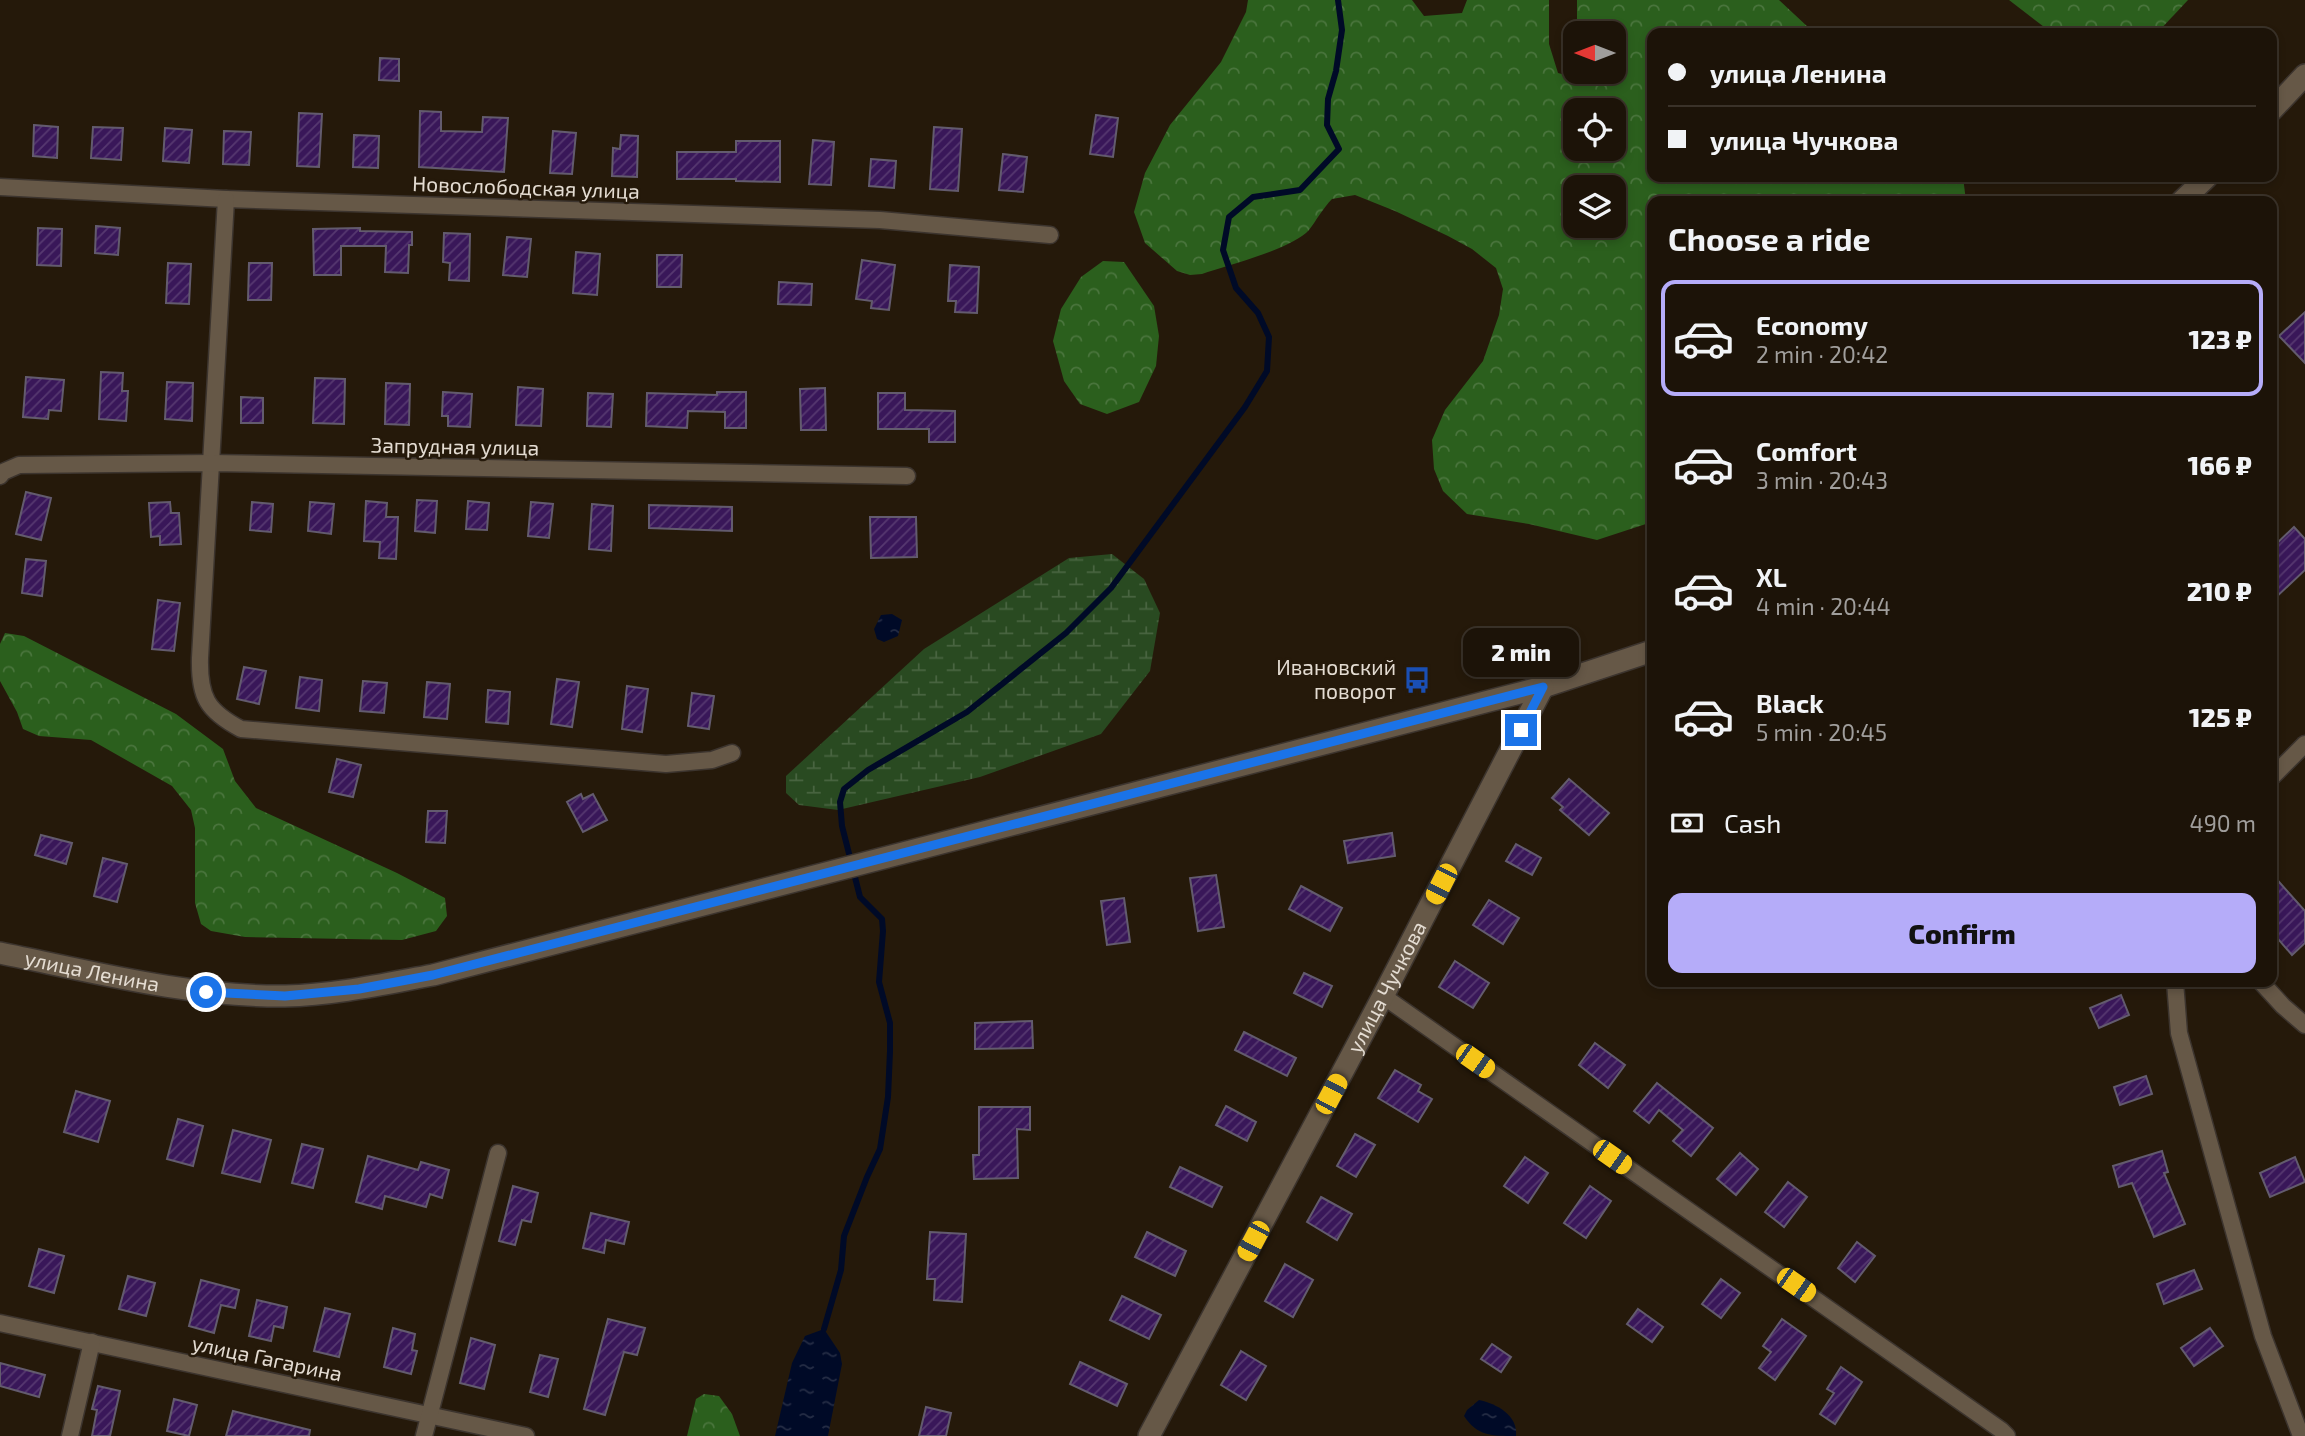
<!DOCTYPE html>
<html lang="en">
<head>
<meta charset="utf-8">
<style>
  :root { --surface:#1c1308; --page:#251c12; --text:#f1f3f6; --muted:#a09e9c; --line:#3a3229; --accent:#b5acf9 }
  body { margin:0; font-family:"Exo 2",sans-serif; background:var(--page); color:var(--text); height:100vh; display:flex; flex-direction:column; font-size:26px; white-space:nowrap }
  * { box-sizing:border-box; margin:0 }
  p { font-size:23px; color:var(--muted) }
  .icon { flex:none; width:38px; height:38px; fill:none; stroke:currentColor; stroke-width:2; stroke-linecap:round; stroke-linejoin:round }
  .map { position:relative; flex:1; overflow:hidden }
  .side { position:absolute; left:1647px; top:196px; width:630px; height:791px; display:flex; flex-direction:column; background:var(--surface); border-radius:14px; box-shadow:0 4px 10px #0003,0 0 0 2px var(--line) }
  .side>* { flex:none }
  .banner { position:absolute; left:1647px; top:28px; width:630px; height:154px; border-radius:14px; box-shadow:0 4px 10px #0003,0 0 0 2px var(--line); display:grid; align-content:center; height:154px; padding:0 21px; background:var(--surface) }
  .needle { width:46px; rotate:270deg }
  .buttons { position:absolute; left:1563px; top:21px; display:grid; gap:14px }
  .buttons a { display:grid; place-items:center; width:63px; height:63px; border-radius:14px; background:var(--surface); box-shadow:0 4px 10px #0003,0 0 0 2px var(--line); font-size:35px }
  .end { position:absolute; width:32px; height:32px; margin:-16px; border:9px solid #1a73e8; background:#fff; box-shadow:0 0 0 4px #fff }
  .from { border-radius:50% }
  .bubble { position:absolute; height:49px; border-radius:14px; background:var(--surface); box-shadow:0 4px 10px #0003,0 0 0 2px var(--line); font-size:23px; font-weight:800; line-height:49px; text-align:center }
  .car { position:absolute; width:21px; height:42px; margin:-21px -10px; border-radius:9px; box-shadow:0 0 5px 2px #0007; background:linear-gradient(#f5c518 24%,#345 0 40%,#f5c518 0 76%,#345 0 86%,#f5c518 0) }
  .banner b { display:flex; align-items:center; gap:24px; height:66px; font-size:26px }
  .banner b+b { border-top:2px solid var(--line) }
  .banner i { width:18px; height:18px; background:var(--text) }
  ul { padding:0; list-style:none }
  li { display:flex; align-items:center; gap:21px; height:116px; margin:0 14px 10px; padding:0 7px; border:4px solid transparent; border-radius:14px }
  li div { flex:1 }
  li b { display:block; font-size:26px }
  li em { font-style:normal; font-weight:800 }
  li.on { border-color:var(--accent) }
  li>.icon { width:63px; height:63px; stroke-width:1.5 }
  h2 { padding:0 21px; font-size:32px; line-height:84px }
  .pay { display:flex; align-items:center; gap:18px; height:77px; padding:0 21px; font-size:26px }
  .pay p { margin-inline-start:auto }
  .cta { display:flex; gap:14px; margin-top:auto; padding:14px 21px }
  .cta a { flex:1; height:80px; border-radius:14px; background:var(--accent); color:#111; font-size:28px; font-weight:800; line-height:80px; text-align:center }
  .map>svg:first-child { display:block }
  .forest { fill:url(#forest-crowns); fill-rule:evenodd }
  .wetland { fill:url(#wetland-marsh) }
  .water { fill:url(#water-ripples) }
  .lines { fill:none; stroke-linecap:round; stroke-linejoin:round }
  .stream { stroke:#000a27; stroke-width:6 }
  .building { fill:url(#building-hatch); stroke:#635b6e; stroke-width:2 }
  .street-casing { stroke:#3c342e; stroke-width:19 }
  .secondary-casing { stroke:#3c342e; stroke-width:24 }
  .street { stroke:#665847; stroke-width:16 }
  .secondary { stroke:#665847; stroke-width:21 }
  .route { stroke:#1a73e8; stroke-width:9 }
  .labels { text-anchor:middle; stroke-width:5; stroke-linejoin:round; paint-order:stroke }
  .street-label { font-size:21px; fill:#e4dcd2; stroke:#25190a }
  .poi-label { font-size:21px; fill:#e4dcd2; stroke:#25190a; text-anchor:end }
</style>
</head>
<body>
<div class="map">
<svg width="2305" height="1436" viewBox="0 0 2305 1436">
  <defs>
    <pattern id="forest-crowns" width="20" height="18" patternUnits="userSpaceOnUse" patternTransform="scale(1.75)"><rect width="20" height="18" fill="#2b5f1d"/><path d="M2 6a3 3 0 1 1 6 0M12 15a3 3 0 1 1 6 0" fill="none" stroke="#4a753d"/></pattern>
    <pattern id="wetland-marsh" width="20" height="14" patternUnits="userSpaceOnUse" patternTransform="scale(1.75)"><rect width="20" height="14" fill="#294a21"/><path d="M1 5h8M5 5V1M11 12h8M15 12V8" fill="none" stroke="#486440"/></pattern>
    <pattern id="water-ripples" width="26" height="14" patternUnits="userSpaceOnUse" patternTransform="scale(1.75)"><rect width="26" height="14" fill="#000a27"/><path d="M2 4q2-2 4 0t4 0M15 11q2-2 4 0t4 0" fill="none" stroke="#252d45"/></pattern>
    <pattern id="building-hatch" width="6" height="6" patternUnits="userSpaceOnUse" patternTransform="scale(1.75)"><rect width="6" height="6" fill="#391759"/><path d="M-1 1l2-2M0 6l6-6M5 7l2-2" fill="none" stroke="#563870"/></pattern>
  </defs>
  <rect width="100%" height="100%" fill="#25190a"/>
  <g class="forest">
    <path d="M1248,0H1412L1424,16L1462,13L1467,0H1549V44L1558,73L1569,76L1575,67V72H1614V33H1577V0H1779L1809,28L1828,33H1652V177H1963L1966,201H1652V522L1597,540L1529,524L1467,514L1443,491L1434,469L1432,440L1445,410L1483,361L1499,315L1503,289L1496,268L1472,249L1448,236L1395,211L1355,195L1332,199C1323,208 1316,221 1309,230C1292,249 1228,265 1202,274L1190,275L1177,271L1145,243L1134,212L1145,173L1170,125L1221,62L1246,12ZM1614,110V149H1575V110ZM1575,187H1614V226H1575Z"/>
    <path d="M2009,0H2188L2157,33H2052Z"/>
    <path d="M1103,261L1124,262L1154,306L1159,336L1156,366L1139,402L1107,414L1080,404L1064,381L1053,341L1061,309L1081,277Z"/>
    <path d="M5,633L24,636L176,714L223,749L235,781L256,808L397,873L445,898L447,916L436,931L402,940L245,937L211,931L201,924L195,903V828L191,810L172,786L91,740L39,736L23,729L17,712L0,681V644Z"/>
    <path d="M704,1394L719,1396L732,1414L740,1436H687L696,1399Z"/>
  </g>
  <path class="wetland" d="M1112,554L1144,579L1160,613L1150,671L1101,734L980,777L838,810L799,805L786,793V776L924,649L1069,558Z"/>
  <g class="water">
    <path d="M892,614L902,620L898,636L884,642L877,639L874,629L881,615Z"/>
    <path d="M824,1329L840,1353L842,1364L828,1436H775L792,1363L805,1336Z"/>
    <path d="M1479,1400C1497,1404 1518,1415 1516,1436C1491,1436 1477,1436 1464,1416L1467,1410Z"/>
  </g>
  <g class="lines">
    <path class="stream" d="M824,1329L841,1270L844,1236L867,1177L880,1149L888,1097L890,1051V1023L879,982L883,931L882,919L860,897L842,826L840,802L844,789L868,770L967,712L1066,633L1111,588L1245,407L1267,371L1269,337L1258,313L1236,288L1223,250L1229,217L1253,197L1300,190L1339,149L1327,125L1328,99L1336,71L1342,30L1338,0"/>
  </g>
  <g class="building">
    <path d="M380,58L399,59V81L379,80Z"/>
    <path d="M420,111L441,112V131L482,132L483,117L508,118L504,172L419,167Z"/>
    <path d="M299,113L322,114L319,167L297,166Z"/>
    <path d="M1096,115L1118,118L1113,157L1090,154Z"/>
    <path d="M34,125L58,127L57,158L33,156Z"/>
    <path d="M93,127L123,128L121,160L91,158Z"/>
    <path d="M934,127L962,129L958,191L930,189Z"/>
    <path d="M165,128L192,130L189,163L163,161Z"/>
    <path d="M224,131L251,132L249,165L223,164Z"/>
    <path d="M553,131L576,133L572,174L550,173Z"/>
    <path d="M354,135L379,136L378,168L353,167Z"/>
    <path d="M621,135L638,136L637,177L612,176L613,148L620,149Z"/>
    <path d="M813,140L834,142L831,185L809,184Z"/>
    <path d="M736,141H780V182L736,181V179H677V152H736Z"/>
    <path d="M1003,154L1027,157L1023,192L999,190Z"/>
    <path d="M871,159L896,161L894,188L869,186Z"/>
    <path d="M96,226L120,228L118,255L95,253Z"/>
    <path d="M38,228L62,229L61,266L37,265Z"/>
    <path d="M360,228V231L412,232V245H409L408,273L385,272L386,246H341V275H314L313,229Z"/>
    <path d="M444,233L470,234L469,281L449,280L450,263L443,262Z"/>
    <path d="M507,237L531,239L527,277L503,275Z"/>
    <path d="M576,252L600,254L597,295L573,293Z"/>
    <path d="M657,255H682L681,287H657Z"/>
    <path d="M862,260L895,265L889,310L871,308L872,301L856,299Z"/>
    <path d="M168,263L191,264L189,304L166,303Z"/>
    <path d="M249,263H272L271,300H248Z"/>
    <path d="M950,265L979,267L977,313L955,312L956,301H948Z"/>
    <path d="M779,282L812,284L811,305L778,304Z"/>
    <path d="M2305,312V363L2279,336Z"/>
    <path d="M101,372L123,373L122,391H128L126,421L99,419Z"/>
    <path d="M26,377L64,380L61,411L49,410L48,419L23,417Z"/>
    <path d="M315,378L345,379L344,424L313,423Z"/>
    <path d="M167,382L193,383L192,421L165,419Z"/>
    <path d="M386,383L410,384L409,425L385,424Z"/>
    <path d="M518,387L543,389L541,426L516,425Z"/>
    <path d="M825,388L826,430H801L800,389Z"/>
    <path d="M443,392L472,394L470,427L448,426V416H442Z"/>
    <path d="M717,392H746V428H725V412L688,411L687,428L646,426L647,393L717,395Z"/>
    <path d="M588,393L613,394L611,427L587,426Z"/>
    <path d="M878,393H905V410L955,411V442H929V429H878Z"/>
    <path d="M241,397L263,398V423H241Z"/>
    <path d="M26,492L51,498L41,540L16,534Z"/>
    <path d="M417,500L437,501L435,533L415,531Z"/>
    <path d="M366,501L387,503L386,517H398L396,559L379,558L380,542L364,541Z"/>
    <path d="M468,501L489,503L487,530L466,529Z"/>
    <path d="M170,502L171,513H179L181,544L160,545V536L151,537L149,503Z"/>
    <path d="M252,502L273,504L271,532L250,530Z"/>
    <path d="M310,502L334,504L331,534L308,531Z"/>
    <path d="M531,502L553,504L549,538L528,536Z"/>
    <path d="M592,504L613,506L611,551L589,549Z"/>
    <path d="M649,505L732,507V531L649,528Z"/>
    <path d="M870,517H916L917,557L871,558Z"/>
    <path d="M2294,527L2305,539V570L2272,601V548Z"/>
    <path d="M26,559L46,561L42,596L22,593Z"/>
    <path d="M158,600L180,603L174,651L152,649Z"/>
    <path d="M244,667L266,671L259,704L237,699Z"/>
    <path d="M300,677L322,680L319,711L296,708Z"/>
    <path d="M557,679L579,682L572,727L551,724Z"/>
    <path d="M363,681L387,683L384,713L360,711Z"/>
    <path d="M427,682L450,684L447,719L424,717Z"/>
    <path d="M627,686L648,689L642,732L622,729Z"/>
    <path d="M488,690L510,692L508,724L486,722Z"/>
    <path d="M692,693L714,696L709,729L688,726Z"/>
    <path d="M337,759L361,765L353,797L329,792Z"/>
    <path d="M1569,779L1609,813L1589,835L1560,810L1563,807L1552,798Z"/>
    <path d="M581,794L583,799L593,794L607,820L583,832L567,802Z"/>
    <path d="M428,811H447L445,843L426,842Z"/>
    <path d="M1392,833L1395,856L1348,863L1344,841Z"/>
    <path d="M41,835L72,843L66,864L35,855Z"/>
    <path d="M1516,844L1541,858L1532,875L1506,861Z"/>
    <path d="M103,858L127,864L117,902L94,896Z"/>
    <path d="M2272,874L2305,911V943L2292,955L2272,932Z"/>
    <path d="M1216,875L1224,927L1198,931L1190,878Z"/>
    <path d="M1301,886L1342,908L1330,931L1289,909Z"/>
    <path d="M1124,898L1130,942L1107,945L1101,901Z"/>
    <path d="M1489,900L1519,918L1503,944L1473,925Z"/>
    <path d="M1455,961L1489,983L1473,1008L1439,987Z"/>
    <path d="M1304,973L1332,986L1322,1007L1294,993Z"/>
    <path d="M2121,995L2129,1015L2099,1028L2090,1008Z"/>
    <path d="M1032,1021L1033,1048L975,1049V1023Z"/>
    <path d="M1244,1032L1296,1058L1287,1076L1235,1050Z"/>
    <path d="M1595,1043L1625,1065L1608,1088L1579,1065Z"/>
    <path d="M1395,1070L1421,1085L1418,1091L1432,1099L1418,1122L1378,1098Z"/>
    <path d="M2146,1076L2152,1094L2120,1105L2114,1087Z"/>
    <path d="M1657,1083L1713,1128L1691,1156L1673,1141L1683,1130L1659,1110L1649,1123L1634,1111Z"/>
    <path d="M76,1091L110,1101L98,1142L64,1132Z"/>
    <path d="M1226,1106L1256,1122L1247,1141L1216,1125Z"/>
    <path d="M979,1107H1030V1130L1017,1129L1018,1178L974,1179L973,1155H979Z"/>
    <path d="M178,1119L203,1126L193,1166L167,1159Z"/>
    <path d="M233,1130L271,1140L260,1182L222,1173Z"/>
    <path d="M1355,1134L1375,1145L1356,1177L1337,1166Z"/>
    <path d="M302,1144L323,1149L313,1188L292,1183Z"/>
    <path d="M2162,1151L2168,1172L2164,1173L2185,1224L2154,1237L2132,1183L2119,1187L2113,1166Z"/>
    <path d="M1740,1153L1758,1169L1736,1195L1717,1179Z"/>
    <path d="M368,1156L418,1170L421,1162L449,1170L442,1198L430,1194L426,1207L385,1196L382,1209L356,1202Z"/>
    <path d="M1525,1157L1548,1173L1528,1203L1504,1186Z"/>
    <path d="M2295,1157L2305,1182L2270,1197L2260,1173Z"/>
    <path d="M1180,1167L1222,1187L1212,1207L1170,1187Z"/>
    <path d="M1788,1182L1807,1197L1784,1227L1765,1212Z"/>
    <path d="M513,1186L538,1193L531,1222L522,1220L515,1245L499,1241Z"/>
    <path d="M1590,1186L1611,1201L1586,1238L1564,1223Z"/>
    <path d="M1321,1197L1352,1214L1337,1240L1307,1222Z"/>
    <path d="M591,1213L629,1222L624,1244L606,1240L604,1253L583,1248Z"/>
    <path d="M930,1232L966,1234L962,1302L934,1300L935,1279H927Z"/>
    <path d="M1147,1232L1186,1251L1175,1276L1135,1257Z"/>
    <path d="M1857,1242L1875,1256L1855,1282L1838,1268Z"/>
    <path d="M39,1249L64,1256L54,1293L29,1286Z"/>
    <path d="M1285,1264L1313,1280L1293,1317L1265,1301Z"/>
    <path d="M2194,1270L2202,1289L2164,1304L2157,1284Z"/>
    <path d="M128,1276L155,1283L146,1316L119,1309Z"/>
    <path d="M1721,1279L1740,1293L1721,1318L1702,1304Z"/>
    <path d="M201,1280L239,1290L235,1308L221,1305L214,1333L189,1326Z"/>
    <path d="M1122,1296L1161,1315L1149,1339L1110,1320Z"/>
    <path d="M257,1300L287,1307L283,1328L274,1326L271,1341L249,1336Z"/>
    <path d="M325,1308L350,1314L339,1357L314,1351Z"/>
    <path d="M1638,1309L1663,1327L1652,1342L1627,1324Z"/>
    <path d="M608,1319L645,1328L637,1355L624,1352L605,1415L584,1409Z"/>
    <path d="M1782,1319L1806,1336L1775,1380L1759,1368L1771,1352L1763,1346Z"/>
    <path d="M393,1328L415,1334L412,1350L417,1351L411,1374L384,1367Z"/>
    <path d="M2210,1328L2223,1346L2194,1366L2181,1348Z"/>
    <path d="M471,1338L495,1345L484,1389L460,1383Z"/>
    <path d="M1492,1344L1511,1357L1501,1372L1481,1359Z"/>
    <path d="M1241,1351L1266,1366L1246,1400L1221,1385Z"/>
    <path d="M540,1355L558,1359L548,1397L530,1392Z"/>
    <path d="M1080,1362L1127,1384L1117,1406L1070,1384Z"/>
    <path d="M0,1363L45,1375L39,1397L0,1386Z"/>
    <path d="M1841,1367L1862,1382L1835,1424L1820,1414L1834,1393L1827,1389Z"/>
    <path d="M98,1386L120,1391L110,1436H92L97,1410L92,1409Z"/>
    <path d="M174,1399L197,1405L189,1436L167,1431Z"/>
    <path d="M926,1407L951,1413L946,1436H919Z"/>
    <path d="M233,1411L310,1430L309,1436H226Z"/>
  </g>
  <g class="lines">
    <defs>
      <g id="street">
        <path d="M0,187L226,199L880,220L1050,235"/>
        <path d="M226,199L200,658C199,697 207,711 241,729L666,764L712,760L732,753"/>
        <path d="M0,476L3,472L19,465L212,463L907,476"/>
        <path d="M2272,777L2305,744"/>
        <path d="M2175,982L2179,1033L2263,1336L2301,1436"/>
        <path d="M2261,982L2283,1006L2305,1025"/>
        <path d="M1383,996L2001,1430L2007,1436"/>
        <path d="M0,1323L526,1436"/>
        <path d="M70,1436L92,1342"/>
        <path d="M424,1436L498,1153"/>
      </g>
      <g id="secondary">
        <path d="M2272,110L2305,75"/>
        <path d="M2182,201L2207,177"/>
        <path id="s1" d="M0,953C94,972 189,997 285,996C335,995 384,984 433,975L1543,687L1652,651"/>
        <path id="s2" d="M1149,1436L1383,996L1543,687"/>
      </g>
    </defs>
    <use href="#street" class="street-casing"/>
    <use href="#secondary" class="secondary-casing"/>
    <use href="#street" class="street"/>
    <use href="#secondary" class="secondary"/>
  </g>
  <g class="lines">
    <path class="route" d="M206,992L285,996L359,989L433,975L1543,687L1521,730"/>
  </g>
  <defs>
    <symbol id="bus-bare" viewBox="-9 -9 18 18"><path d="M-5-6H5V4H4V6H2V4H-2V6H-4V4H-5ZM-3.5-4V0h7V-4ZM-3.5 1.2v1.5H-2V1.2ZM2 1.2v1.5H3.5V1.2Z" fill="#1a4fb4" stroke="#25190a" stroke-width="2.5" paint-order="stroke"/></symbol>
  </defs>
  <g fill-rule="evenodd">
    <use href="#bus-bare" x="1398" y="661" width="38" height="38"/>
  </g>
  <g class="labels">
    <g class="street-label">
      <text transform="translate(526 188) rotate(2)" y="7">Новослободская улица</text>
      <text transform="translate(455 447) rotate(1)" y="7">Запрудная улица</text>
      <text dy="7" stroke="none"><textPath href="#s1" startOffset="94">улица Ленина</textPath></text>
      <text dy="7" stroke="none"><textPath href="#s2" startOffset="508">улица Чучкова</textPath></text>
      <text transform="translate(267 1359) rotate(12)" y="7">улица Гагарина</text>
    </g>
    <g class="poi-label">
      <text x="1396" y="675">Ивановский<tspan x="1396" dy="24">поворот</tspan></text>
    </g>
  </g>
</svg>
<div class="buttons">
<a><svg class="needle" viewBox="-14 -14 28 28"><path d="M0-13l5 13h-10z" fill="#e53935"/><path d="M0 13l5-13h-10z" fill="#a09e9c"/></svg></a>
<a><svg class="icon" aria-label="locate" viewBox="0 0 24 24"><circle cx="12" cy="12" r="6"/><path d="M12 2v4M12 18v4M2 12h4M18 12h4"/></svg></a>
<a><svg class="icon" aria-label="layers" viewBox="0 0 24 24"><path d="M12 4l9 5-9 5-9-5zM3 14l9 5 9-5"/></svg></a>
</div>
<i class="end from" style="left:206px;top:992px"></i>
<i class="end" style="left:1521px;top:730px"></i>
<div class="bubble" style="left:1463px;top:628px;width:116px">2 min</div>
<i class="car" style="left:1441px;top:884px;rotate:207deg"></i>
<i class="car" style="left:1475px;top:1061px;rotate:125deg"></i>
<i class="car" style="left:1331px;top:1094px;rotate:28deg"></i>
<i class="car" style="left:1612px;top:1157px;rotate:125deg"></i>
<i class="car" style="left:1253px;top:1241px;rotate:208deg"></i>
<i class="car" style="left:1796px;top:1285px;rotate:125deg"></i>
<div class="banner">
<b><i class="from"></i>улица Ленина</b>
<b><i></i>улица Чучкова</b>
</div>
<section class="side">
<h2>Choose a ride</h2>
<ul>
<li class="on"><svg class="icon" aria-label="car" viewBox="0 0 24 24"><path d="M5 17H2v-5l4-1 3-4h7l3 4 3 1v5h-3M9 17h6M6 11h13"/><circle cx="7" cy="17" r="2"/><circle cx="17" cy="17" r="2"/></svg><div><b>Economy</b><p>2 min · 20:42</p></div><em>123 ₽</em></li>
<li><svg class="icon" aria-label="car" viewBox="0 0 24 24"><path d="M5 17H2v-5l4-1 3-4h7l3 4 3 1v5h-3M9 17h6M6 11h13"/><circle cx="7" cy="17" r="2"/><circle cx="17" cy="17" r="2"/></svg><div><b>Comfort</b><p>3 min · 20:43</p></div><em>166 ₽</em></li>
<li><svg class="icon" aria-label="car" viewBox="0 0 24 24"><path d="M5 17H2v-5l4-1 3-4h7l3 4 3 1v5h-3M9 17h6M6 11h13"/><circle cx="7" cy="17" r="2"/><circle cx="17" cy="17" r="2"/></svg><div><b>XL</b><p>4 min · 20:44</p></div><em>210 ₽</em></li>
<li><svg class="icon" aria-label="car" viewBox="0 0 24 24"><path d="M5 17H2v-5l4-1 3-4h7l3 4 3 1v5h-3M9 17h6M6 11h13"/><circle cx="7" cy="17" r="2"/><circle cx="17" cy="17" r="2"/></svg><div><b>Black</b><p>5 min · 20:45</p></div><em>125 ₽</em></li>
</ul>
<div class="pay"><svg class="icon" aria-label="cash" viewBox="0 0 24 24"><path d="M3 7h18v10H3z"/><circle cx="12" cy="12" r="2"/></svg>Cash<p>490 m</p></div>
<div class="cta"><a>Confirm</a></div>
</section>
</div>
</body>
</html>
